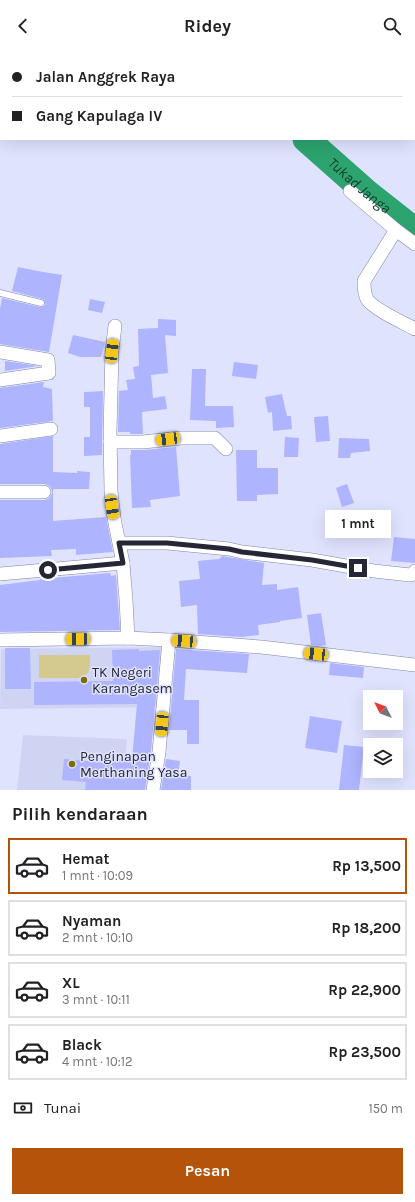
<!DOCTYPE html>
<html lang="id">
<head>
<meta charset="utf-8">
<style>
  :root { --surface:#fff; --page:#f2f2f2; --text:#202124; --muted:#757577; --line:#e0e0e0; --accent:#b45309 }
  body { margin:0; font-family:Karla,sans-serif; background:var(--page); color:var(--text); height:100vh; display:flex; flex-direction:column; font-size:15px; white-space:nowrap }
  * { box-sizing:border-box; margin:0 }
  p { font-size:13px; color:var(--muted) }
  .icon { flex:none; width:22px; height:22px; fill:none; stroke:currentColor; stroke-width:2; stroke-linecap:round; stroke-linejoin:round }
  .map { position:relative; height:738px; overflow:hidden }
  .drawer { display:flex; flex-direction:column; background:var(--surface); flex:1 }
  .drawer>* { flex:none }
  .guide { position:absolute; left:0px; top:0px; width:415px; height:88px; box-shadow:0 4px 16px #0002; display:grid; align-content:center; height:88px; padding:0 12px; background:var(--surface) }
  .needle { width:26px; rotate:312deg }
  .buttons { position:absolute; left:363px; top:638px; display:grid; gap:8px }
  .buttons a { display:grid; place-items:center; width:40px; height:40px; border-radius:0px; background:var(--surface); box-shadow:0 4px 16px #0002; font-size:20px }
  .end { position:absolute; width:18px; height:18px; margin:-9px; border:5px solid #252737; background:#fff; box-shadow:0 0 0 2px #fff }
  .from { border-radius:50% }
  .bubble { position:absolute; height:28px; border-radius:0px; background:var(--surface); box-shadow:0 4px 16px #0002; font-size:13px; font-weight:700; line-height:28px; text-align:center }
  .car { position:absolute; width:12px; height:24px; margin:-12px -6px; border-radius:5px; box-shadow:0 0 3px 1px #0007; background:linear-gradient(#f5c518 24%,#345 0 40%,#f5c518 0 76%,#345 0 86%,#f5c518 0) }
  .guide b { display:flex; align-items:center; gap:14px; height:38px; font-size:15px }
  .guide b+b { border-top:1px solid var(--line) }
  .guide i { width:10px; height:10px; background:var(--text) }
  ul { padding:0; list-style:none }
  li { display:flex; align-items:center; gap:12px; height:56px; margin:0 8px 6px; padding:0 4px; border:2px solid var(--line); border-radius:0px }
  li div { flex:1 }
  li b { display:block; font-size:15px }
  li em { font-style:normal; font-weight:700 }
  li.on { border-color:var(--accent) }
  li>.icon { width:36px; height:36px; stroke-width:1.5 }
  h2 { padding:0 12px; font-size:18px; line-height:48px }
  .pay { display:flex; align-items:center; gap:10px; height:44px; padding:0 12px; font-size:15px }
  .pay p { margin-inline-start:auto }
  .button { display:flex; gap:8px; margin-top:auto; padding:8px 12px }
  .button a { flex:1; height:46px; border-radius:0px; background:var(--accent); color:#fff; font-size:16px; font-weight:700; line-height:46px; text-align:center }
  header { display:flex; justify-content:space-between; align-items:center; height:52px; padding:0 12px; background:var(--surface); font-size:18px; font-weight:700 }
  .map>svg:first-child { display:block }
  .built { fill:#d0d4f3 }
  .green { fill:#d4ca8e }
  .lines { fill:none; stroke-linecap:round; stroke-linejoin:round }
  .river { stroke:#2da370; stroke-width:27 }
  .building { fill:#aeb4fd }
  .lane-casing { stroke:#7f83ab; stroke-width:7 }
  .street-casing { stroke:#7f83ab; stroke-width:14 }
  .lane { stroke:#fff; stroke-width:6 }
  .street { stroke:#fff; stroke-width:13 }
  .route { stroke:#252737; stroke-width:5 }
  .poi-dot { fill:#7b6c07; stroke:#e0e3fe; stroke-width:1.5 }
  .labels { text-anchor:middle; stroke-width:3; stroke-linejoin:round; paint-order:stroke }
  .poi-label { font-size:14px; fill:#252737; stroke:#e0e3fe; text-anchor:start }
  .water-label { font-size:15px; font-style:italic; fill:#0a3b25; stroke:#e0e3fe }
</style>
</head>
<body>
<header><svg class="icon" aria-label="back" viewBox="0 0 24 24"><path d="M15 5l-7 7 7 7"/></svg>Ridey<svg class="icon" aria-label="search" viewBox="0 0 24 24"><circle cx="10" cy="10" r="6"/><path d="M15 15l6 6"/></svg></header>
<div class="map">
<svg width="415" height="738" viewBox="0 0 415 738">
  <rect width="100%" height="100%" fill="#e0e3fe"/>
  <g class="built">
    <path d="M163,595L167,655L0,657L1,597Z"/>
    <path d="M23,683L127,687L123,738H17Z"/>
  </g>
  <path class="green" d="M39,603H90C90,614 92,619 82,626H39Z"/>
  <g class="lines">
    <g class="river">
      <path d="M210,0L211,1"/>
      <path id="s1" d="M306,87L367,141L415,179"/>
    </g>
  </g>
  <g class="building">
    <path d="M18,215L37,219L62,223L49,300L0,292V257L2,246L40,255L44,254L45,252L44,248L42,247L12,239Z"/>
    <path d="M90,247L105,250L102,261L88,258Z"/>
    <path d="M158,267L176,268V284L165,283L168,321L151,323L153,346L165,344L167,357L142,360L143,382H130V380H118L119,339L128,338L126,328L135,327L133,315L139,314L138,277L158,276Z"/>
    <path d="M73,283L105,290L101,305H80L68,301Z"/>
    <path d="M5,309L38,314L5,319Z"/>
    <path d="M234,310L258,313L256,327L232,324Z"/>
    <path d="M192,317H206L205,354H233L234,375L216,376V369L190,368Z"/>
    <path d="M44,330L43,335L52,337L53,369L0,376V336Z"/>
    <path d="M103,339L102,403L84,404V385H90V355H84V340Z"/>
    <path d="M282,342L287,364H291L292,377L273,379L272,360L268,361L265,345Z"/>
    <path d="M328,364L330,389L316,390L314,365Z"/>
    <path d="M53,384V420L77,421V419L90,420L89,437H53V469L106,465L113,500L76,503V497L51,498L52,504L0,506V448H44L48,447L51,444L52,440L51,436L48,433L44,432H0V392Z"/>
    <path d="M285,385L299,386L298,405H284Z"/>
    <path d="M339,386L369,387L370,399L351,401L350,406H338Z"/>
    <path d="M176,395L180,444L150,448L151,455L132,456L130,403H131V398H144Z"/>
    <path d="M236,398H257V416H278V442L257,443V449H237Z"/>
    <path d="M347,432L354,451L342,455L336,436Z"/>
    <path d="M394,485L415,487V511L391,509Z"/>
    <path d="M222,504L264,511L262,533L277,532V538L298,535L302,566L280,569V570L258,573L259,583L241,585L198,582L197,553L181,555L179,529L200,527L198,509L219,507Z"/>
    <path d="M110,521L111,524L116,523L120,578L0,580V533L40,528V527Z"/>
    <path d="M321,561L326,593L321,594L311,593L307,563Z"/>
    <path d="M5,596H30L31,637H5Z"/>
    <path d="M139,597V599L160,598L151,699L145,738H85L86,730L62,728L64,707L107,711L108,707L132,708L137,652L34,653V630L113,629L112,598Z"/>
    <path d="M176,597L249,602L247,621L186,617L184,648H199V692H187V678H169Z"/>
    <path d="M330,611L364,615L363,626L329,623Z"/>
    <path d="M310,664L342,669L337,701L305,696Z"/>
    <path d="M344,693L364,695L359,738H339Z"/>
    <path d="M166,707L180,709L178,724H191V738H161Z"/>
  </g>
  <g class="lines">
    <defs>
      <path id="lane" d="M0,241L41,251"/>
      <g id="street">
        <path d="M350,139L396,178L415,192"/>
        <path d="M396,178L364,229C364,235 364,241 367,247C373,257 404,271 415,277"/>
        <path d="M115,274L112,299L110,380L111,439L114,466L123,511L126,548L128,586"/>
        <path d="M0,300L48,308L49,321L0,328"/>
        <path d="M0,384L51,377"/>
        <path d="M110,390H143L181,386H215L226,397"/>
        <path d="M0,440H44"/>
        <path d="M119,491H167L229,497L242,500L312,508L374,519L410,523L414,522L415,519"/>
        <path d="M0,522L123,511"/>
        <path d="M0,588L128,586L169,588L261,595L415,613"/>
        <path d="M153,738L159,700L169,588"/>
      </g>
    </defs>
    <use href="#lane" class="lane-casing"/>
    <use href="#street" class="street-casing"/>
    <use href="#lane" class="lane"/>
    <use href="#street" class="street"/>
  </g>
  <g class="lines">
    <path class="route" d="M48,518L123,511L119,491H167L229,497L242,500L312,508L358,516"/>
  </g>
  <g class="poi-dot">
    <circle cx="84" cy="628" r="4"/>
    <circle cx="72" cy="712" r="4"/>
  </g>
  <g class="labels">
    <g class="poi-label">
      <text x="92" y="625">TK Negeri<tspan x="92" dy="16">Karangasem</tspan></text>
      <text x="80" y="709">Penginapan<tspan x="80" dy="16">Merthaning Yasa</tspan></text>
    </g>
    <g class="water-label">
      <text dy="5" stroke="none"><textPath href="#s1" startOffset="71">Tukad Janga</textPath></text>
    </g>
  </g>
</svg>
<div class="buttons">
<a><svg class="needle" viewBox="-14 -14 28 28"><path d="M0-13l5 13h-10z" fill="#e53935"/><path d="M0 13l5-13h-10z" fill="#757577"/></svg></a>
<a><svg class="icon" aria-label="layers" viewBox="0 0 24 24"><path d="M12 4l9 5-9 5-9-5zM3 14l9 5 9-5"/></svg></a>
</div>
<i class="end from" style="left:48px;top:518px"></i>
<i class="end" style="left:358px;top:516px"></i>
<div class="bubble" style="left:325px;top:458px;width:66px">1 mnt</div>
<i class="car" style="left:112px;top:299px;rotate:7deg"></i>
<i class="car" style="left:168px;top:387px;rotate:263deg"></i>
<i class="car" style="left:112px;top:455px;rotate:171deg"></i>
<i class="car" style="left:78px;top:587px;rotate:269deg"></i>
<i class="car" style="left:184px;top:589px;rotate:274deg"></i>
<i class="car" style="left:316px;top:602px;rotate:276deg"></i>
<i class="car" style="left:162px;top:672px;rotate:185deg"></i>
<div class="guide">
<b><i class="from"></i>Jalan Anggrek Raya</b>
<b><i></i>Gang Kapulaga IV</b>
</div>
</div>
<section class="drawer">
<h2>Pilih kendaraan</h2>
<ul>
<li class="on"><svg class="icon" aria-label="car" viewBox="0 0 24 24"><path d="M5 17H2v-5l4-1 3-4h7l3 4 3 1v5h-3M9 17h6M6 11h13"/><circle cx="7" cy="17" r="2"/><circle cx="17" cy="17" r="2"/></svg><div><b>Hemat</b><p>1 mnt · 10:09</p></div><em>Rp 13,500</em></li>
<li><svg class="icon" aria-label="car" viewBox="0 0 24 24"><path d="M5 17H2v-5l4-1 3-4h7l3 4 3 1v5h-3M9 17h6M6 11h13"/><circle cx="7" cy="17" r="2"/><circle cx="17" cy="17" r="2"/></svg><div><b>Nyaman</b><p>2 mnt · 10:10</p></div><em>Rp 18,200</em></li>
<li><svg class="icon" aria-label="car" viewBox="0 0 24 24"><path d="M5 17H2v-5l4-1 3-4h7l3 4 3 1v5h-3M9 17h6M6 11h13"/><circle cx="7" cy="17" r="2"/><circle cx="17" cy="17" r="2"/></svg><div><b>XL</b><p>3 mnt · 10:11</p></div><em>Rp 22,900</em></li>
<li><svg class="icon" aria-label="car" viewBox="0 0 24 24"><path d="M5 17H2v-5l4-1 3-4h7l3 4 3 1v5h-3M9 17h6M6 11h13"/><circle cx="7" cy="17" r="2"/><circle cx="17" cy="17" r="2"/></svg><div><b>Black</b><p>4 mnt · 10:12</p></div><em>Rp 23,500</em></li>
</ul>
<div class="pay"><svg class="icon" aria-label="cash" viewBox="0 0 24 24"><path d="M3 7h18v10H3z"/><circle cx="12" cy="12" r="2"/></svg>Tunai<p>150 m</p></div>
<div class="button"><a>Pesan</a></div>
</section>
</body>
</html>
